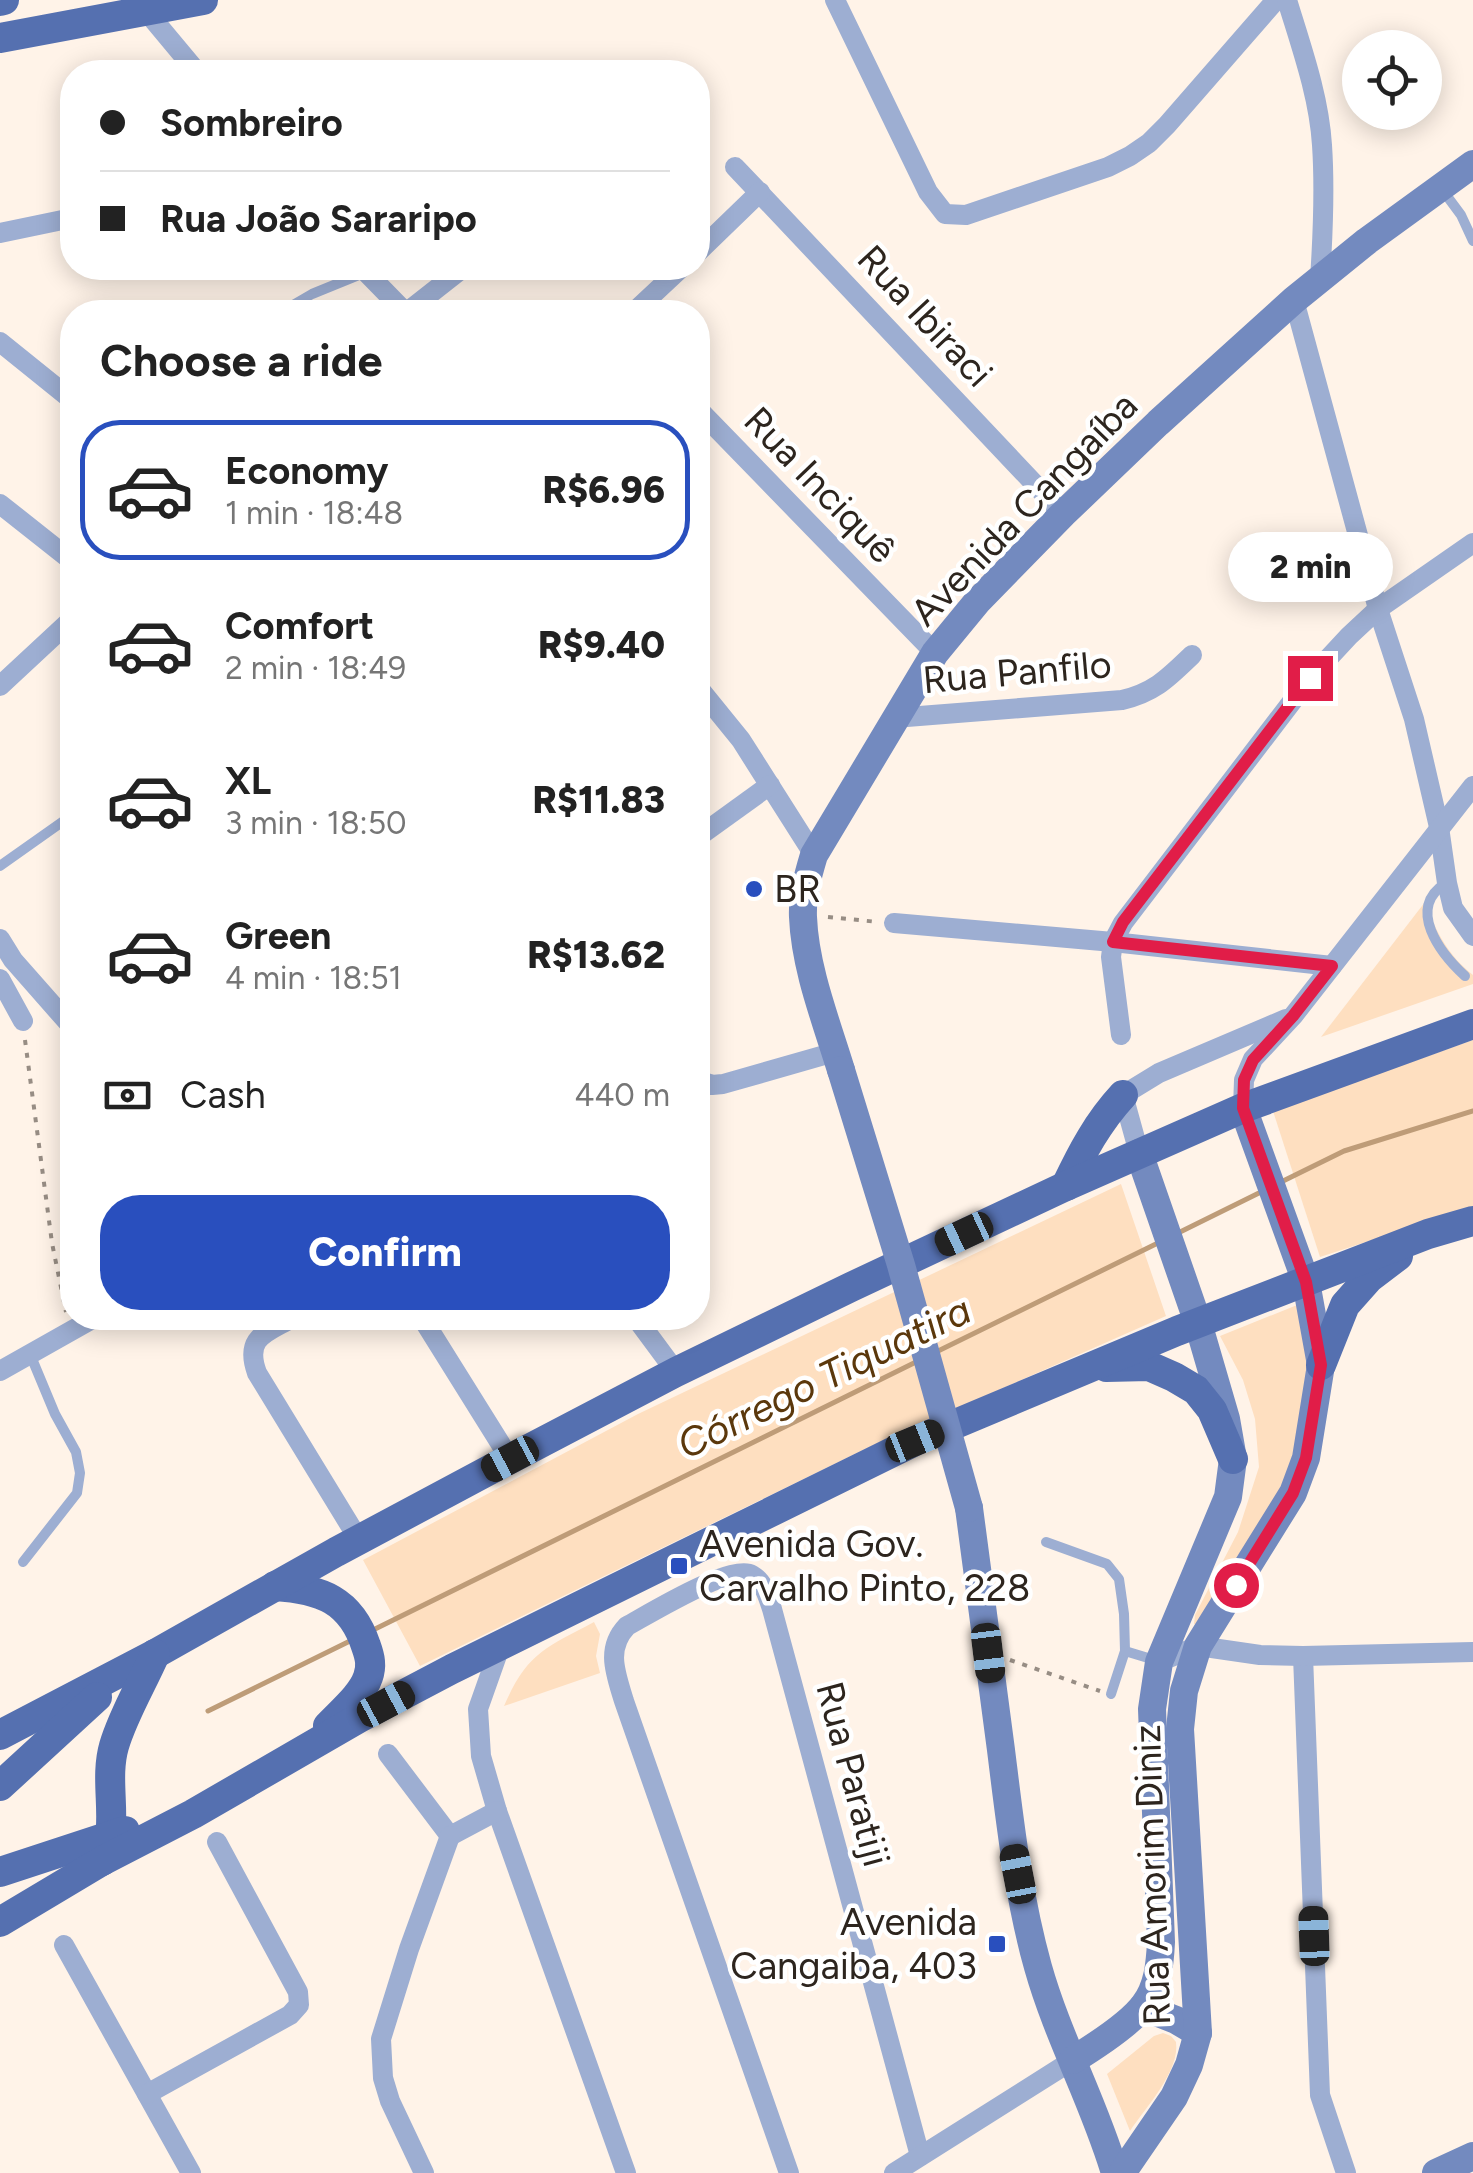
<!DOCTYPE html>
<html lang="en">
<head>
<meta charset="utf-8">
<style>
  :root { --surface:#fff; --page:#f2f2f2; --text:#222; --muted:#767676; --line:#e0e0e0; --accent:#294fbe }
  body { margin:0; font-family:Figtree,sans-serif; background:var(--page); color:var(--text); height:100vh; display:flex; flex-direction:column; font-size:38px; white-space:nowrap }
  * { box-sizing:border-box; margin:0 }
  p { font-size:32px; color:var(--muted) }
  .icon { flex:none; width:55px; height:55px; fill:none; stroke:currentColor; stroke-width:2; stroke-linecap:round; stroke-linejoin:round }
  .map { position:relative; flex:1; overflow:hidden }
  .drawer { position:absolute; left:60px; top:300px; width:650px; height:1030px; display:flex; flex-direction:column; background:var(--surface); border-radius:40px; box-shadow:0 5px 25px #0003 }
  .drawer>* { flex:none }
  .banner { position:absolute; left:60px; top:60px; width:650px; height:220px; border-radius:40px; box-shadow:0 5px 25px #0003; display:grid; align-content:center; height:220px; padding:0 40px; background:var(--surface) }
  .fabs { position:absolute; left:1342px; top:30px; display:grid; gap:20px }
  .fabs a { display:grid; place-items:center; width:100px; height:100px; border-radius:50%; background:var(--surface); box-shadow:0 5px 25px #0003; font-size:50px }
  .end { position:absolute; width:45px; height:45px; margin:-22px; border:12px solid #e11d48; background:#fff; box-shadow:0 0 0 5px #fff }
  .from { border-radius:50% }
  .bubble { position:absolute; height:70px; border-radius:35px; background:var(--surface); box-shadow:0 5px 25px #0003; font-size:32px; font-weight:800; line-height:70px; text-align:center }
  .car { position:absolute; width:30px; height:60px; margin:-30px -15px; border-radius:12px; box-shadow:0 0 8px 2px #0007; background:linear-gradient(#222 24%,#8ab4d8 0 40%,#222 0 76%,#8ab4d8 0 86%,#222 0) }
  .banner b { display:flex; align-items:center; gap:35px; height:95px; font-size:38px }
  .banner b+b { border-top:2px solid var(--line) }
  .banner i { width:25px; height:25px; background:var(--text) }
  ul { padding:0; list-style:none }
  li { display:flex; align-items:center; gap:30px; height:140px; margin:0 20px 15px; padding:0 20px; border:5px solid transparent; border-radius:40px }
  li div { flex:1 }
  li b { display:block; font-size:38px }
  li em { font-style:normal; font-weight:800 }
  li.on { border-color:var(--accent) }
  li>.icon { width:90px; height:90px; stroke-width:1.5 }
  h2 { padding:0 40px; font-size:45px; line-height:120px }
  .pay { display:flex; align-items:center; gap:25px; height:110px; padding:0 40px; font-size:38px }
  .pay p { margin-inline-start:auto }
  .button { display:flex; gap:20px; margin-top:auto; padding:20px 40px }
  .button a { flex:1; height:115px; border-radius:40px; background:var(--accent); color:#fff; font-size:40px; font-weight:800; line-height:115px; text-align:center }
  .map>svg:first-child { display:block }
  .green { fill:#fedfc0 }
  .lines { fill:none; stroke-linecap:round; stroke-linejoin:round }
  .stream { stroke:#be9c78; stroke-width:5 }
  .path { stroke:#978d84; stroke-width:4; stroke-dasharray:5 8; stroke-linecap:butt }
  .lane { stroke:#9daed2; stroke-width:10 }
  .street { stroke:#9daed2; stroke-width:20 }
  .secondary { stroke:#738abf; stroke-width:28 }
  .primary { stroke:#5570b0; stroke-width:30 }
  .secondary-bridge { stroke:#738abf; stroke-width:28 }
  .route { stroke:#e11d48; stroke-width:12 }
  .poi-dot { fill:#294fbe; stroke:#fff; stroke-width:4 }
  .labels { text-anchor:middle; stroke-width:9; stroke-linejoin:round; paint-order:stroke }
  .street-label { font-size:38px; fill:#2d251e; stroke:#fff }
  .poi-label { font-size:38px; fill:#2d251e; stroke:#fff; text-anchor:start }
  .water-label { font-size:40px; font-style:italic; fill:#5b380c; stroke:#fff }
</style>
</head>
<body>
<div class="map">
<svg width="1473" height="2173" viewBox="0 0 1473 2173">
  <rect width="100%" height="100%" fill="#fff3e8"/>
  <g class="green">
    <path d="M1425,902C1436,932 1448,955 1473,975V984L1321,1037Z"/>
    <path d="M1473,1040V1207L1320,1257L1273,1111Z"/>
    <path d="M1121,1184L1166,1316L863,1450L420,1666L363,1560L638,1414Z"/>
    <path d="M1302,1303L1310,1360L1304,1423L1283,1484L1200,1627L1194,1624L1195,1615L1238,1532L1259,1467L1255,1419L1243,1380L1220,1336Z"/>
    <path d="M594,1622L600,1634L596,1656L600,1673L504,1706C527,1653 545,1648 594,1622Z"/>
    <path d="M1163,2033L1171,2036L1176,2042C1180,2071 1146,2107 1130,2131L1107,2074L1154,2036Z"/>
  </g>
  <g class="lines">
    <g class="stream">
      <path d="M1279,1183L1344,1151L1473,1111"/>
      <path d="M1176,1234L1265,1190"/>
      <path d="M934,1353L1162,1241"/>
      <path d="M369,1632L920,1360"/>
      <path d="M208,1711L350,1641"/>
    </g>
    <g class="path">
      <path d="M828,917L878,922"/>
      <path d="M25,1040L52,1243L66,1312"/>
      <path d="M1010,1660L1100,1691"/>
    </g>
    <g class="lane">
      <path d="M1441,188L1461,215L1473,241"/>
      <path d="M281,312L312,294L366,272"/>
      <path d="M71,767L72,769"/>
      <path d="M0,866L72,815"/>
      <path d="M1446,883C1405,908 1441,954 1465,976"/>
      <path d="M1046,1542L1107,1564L1119,1579L1124,1614L1125,1651L1111,1694"/>
      <path d="M23,1562L77,1493L80,1473L76,1452L55,1414L30,1354"/>
      <path d="M1125,1651L1158,1661"/>
    </g>
    <g class="street">
      <path d="M835,0L928,192L945,214L966,215L1108,167L1130,156L1149,143L1167,125L1276,0"/>
      <path d="M1287,0C1301,46 1319,96 1322,145C1325,189 1323,234 1320,279"/>
      <path d="M142,6L197,72"/>
      <path d="M735,167L1063,514"/>
      <path d="M0,233L72,218"/>
      <path d="M698,252L760,192"/>
      <path d="M362,268L405,312"/>
      <path d="M1294,300L1378,609L1414,719L1439,827L1447,883L1453,908L1473,936"/>
      <path d="M407,312L463,268"/>
      <path d="M634,312L681,268"/>
      <path d="M0,342L72,400"/>
      <path d="M698,409L935,653"/>
      <path d="M0,504L72,561"/>
      <path d="M0,686L72,619"/>
      <path d="M698,687L741,740L814,855"/>
      <path d="M894,718L1122,700C1155,692 1168,678 1192,655"/>
      <path d="M698,837L770,785"/>
      <path d="M894,923L1113,942L1332,966"/>
      <path d="M0,939L13,960L72,1027"/>
      <path d="M0,979L23,1021"/>
      <path d="M1121,1035L1111,957L1113,942L1123,923L1310,678L1349,636L1378,609L1473,543"/>
      <path d="M698,1080L712,1085L723,1084L835,1052"/>
      <path d="M1243,1108L1244,1080L1253,1059L1293,1016L1473,786"/>
      <path d="M1139,1153L1123,1095L1159,1073L1286,1019"/>
      <path d="M292,1318C266,1333 244,1337 257,1373L359,1540"/>
      <path d="M422,1318L510,1459"/>
      <path d="M636,1318L676,1372"/>
      <path d="M0,1371L94,1318"/>
      <path d="M501,1644L478,1709L481,1756L497,1811L626,2173"/>
      <path d="M1303,1656L1320,2095L1346,2173"/>
      <path d="M1159,1662L1198,1646L1260,1655L1303,1656L1473,1652"/>
      <path d="M388,1754L450,1836"/>
      <path d="M450,1836L497,1811"/>
      <path d="M64,1945L191,2173"/>
      <path d="M147,2094L290,2015L299,2005L298,1992L217,1842"/>
      <path d="M424,2173L390,2101L383,2078L381,2039L409,1949L450,1836"/>
      <path d="M789,2173L624,1701C616,1674 605,1649 627,1626C649,1614 732,1563 752,1575C764,1582 768,1597 772,1609L920,2156"/>
      <path d="M894,2173L1073,2060"/>
    </g>
    <g class="secondary">
      <path d="M841,1070C826,1021 805,968 803,917C802,896 808,875 814,855L935,653L977,602L1063,514L1158,423L1294,300L1367,241L1473,164"/>
      <path d="M969,1508C980,1589 990,1669 1001,1750C1010,1822 1018,1896 1038,1967C1058,2038 1094,2102 1115,2173"/>
      <path d="M1143,2007L1176,2020L1198,2033"/>
      <path d="M1073,2060C1094,2047 1130,2024 1144,2005C1158,1987 1160,1963 1161,1942L1152,1709L1159,1662L1228,1497L1233,1459L1226,1419L1198,1323L1139,1153"/>
      <path d="M1122,2173L1174,2097L1189,2065L1198,2033L1180,1729L1184,1691L1198,1646L1293,1493L1306,1458L1321,1365L1306,1282L1243,1108"/>
      <path d="M1436,2173L1473,2156"/>
    </g>
    <g class="primary">
      <path d="M0,1L4,0"/>
      <path d="M0,38L203,0"/>
      <path d="M1066,1186C1082,1152 1098,1122 1123,1095"/>
      <path d="M1321,1365L1345,1305L1369,1278L1398,1256"/>
      <path d="M1106,1367L1149,1366L1174,1377L1196,1390L1212,1410L1233,1459"/>
      <path d="M275,1586C321,1589 351,1600 366,1646C370,1657 372,1666 368,1677C362,1695 341,1712 328,1726"/>
      <path d="M0,1735L155,1654L336,1552L510,1459L676,1372L851,1287L1066,1186L1243,1108L1473,1024"/>
      <path d="M0,1786L97,1697"/>
      <path d="M102,1861C121,1826 103,1784 114,1746C123,1715 142,1684 155,1654"/>
      <path d="M0,1872L125,1831"/>
      <path d="M0,1922L102,1861L193,1814L359,1718L452,1669L915,1441L1177,1331L1428,1234L1473,1221"/>
    </g>
    <path class="secondary-bridge" d="M841,1070L901,1265L969,1508"/>
  </g>
  <g class="lines">
    <path class="route" d="M1236,1585L1293,1493L1306,1458L1321,1365L1306,1282L1243,1108L1244,1080L1253,1060L1293,1016L1332,966L1113,942L1123,922L1310,678"/>
  </g>
  <g class="poi-dot">
    <circle cx="754" cy="889" r="10"/>
    <rect x="669" y="1556" width="20" height="20" rx="5"/>
    <rect x="987" y="1934" width="20" height="20" rx="5"/>
  </g>
  <g class="labels">
    <g class="street-label">
      <text transform="translate(925 316) rotate(47)" y="13">Rua Ibiraci</text>
      <text transform="translate(820 485) rotate(46)" y="13">Rua Inciquê</text>
      <text transform="translate(1024 509) rotate(-46)" y="13">Avenida Cangaíba</text>
      <text transform="translate(1017 672) rotate(-5)" y="13">Rua Panfilo</text>
      <text transform="translate(853 1774) rotate(75)" y="13">Rua Paratiji</text>
      <text transform="translate(1152 1875) rotate(-92)" y="13">Rua Amorim Diniz</text>
    </g>
    <g class="poi-label">
      <text x="774" y="902">BR</text>
      <text x="699" y="1557">Avenida Gov.<tspan x="699" dy="44">Carvalho Pinto, 228</tspan></text>
      <text x="977" y="1935" text-anchor="end">Avenida<tspan x="977" dy="44">Cangaiba, 403</tspan></text>
    </g>
    <g class="water-label">
      <text transform="translate(824 1377) rotate(-26)" y="14">Córrego Tiquatira</text>
    </g>
  </g>
</svg>
<div class="fabs">
<a><svg class="icon" aria-label="locate" viewBox="0 0 24 24"><circle cx="12" cy="12" r="6"/><path d="M12 2v4M12 18v4M2 12h4M18 12h4"/></svg></a>
</div>
<i class="end from" style="left:1236px;top:1585px"></i>
<i class="end" style="left:1310px;top:678px"></i>
<div class="bubble" style="left:1228px;top:532px;width:165px">2 min</div>
<i class="car" style="left:964px;top:1234px;rotate:245deg"></i>
<i class="car" style="left:915px;top:1441px;rotate:68deg"></i>
<i class="car" style="left:510px;top:1459px;rotate:242deg"></i>
<i class="car" style="left:988px;top:1653px;rotate:173deg"></i>
<i class="car" style="left:386px;top:1704px;rotate:62deg"></i>
<i class="car" style="left:1018px;top:1874px;rotate:349deg"></i>
<i class="car" style="left:1314px;top:1936px;rotate:358deg"></i>
<div class="banner">
<b><i class="from"></i>Sombreiro</b>
<b><i></i>Rua João Sararipo</b>
</div>
<section class="drawer">
<h2>Choose a ride</h2>
<ul>
<li class="on"><svg class="icon" aria-label="car" viewBox="0 0 24 24"><path d="M5 17H2v-5l4-1 3-4h7l3 4 3 1v5h-3M9 17h6M6 11h13"/><circle cx="7" cy="17" r="2"/><circle cx="17" cy="17" r="2"/></svg><div><b>Economy</b><p>1 min · 18:48</p></div><em>R$6.96</em></li>
<li><svg class="icon" aria-label="car" viewBox="0 0 24 24"><path d="M5 17H2v-5l4-1 3-4h7l3 4 3 1v5h-3M9 17h6M6 11h13"/><circle cx="7" cy="17" r="2"/><circle cx="17" cy="17" r="2"/></svg><div><b>Comfort</b><p>2 min · 18:49</p></div><em>R$9.40</em></li>
<li><svg class="icon" aria-label="car" viewBox="0 0 24 24"><path d="M5 17H2v-5l4-1 3-4h7l3 4 3 1v5h-3M9 17h6M6 11h13"/><circle cx="7" cy="17" r="2"/><circle cx="17" cy="17" r="2"/></svg><div><b>XL</b><p>3 min · 18:50</p></div><em>R$11.83</em></li>
<li><svg class="icon" aria-label="car" viewBox="0 0 24 24"><path d="M5 17H2v-5l4-1 3-4h7l3 4 3 1v5h-3M9 17h6M6 11h13"/><circle cx="7" cy="17" r="2"/><circle cx="17" cy="17" r="2"/></svg><div><b>Green</b><p>4 min · 18:51</p></div><em>R$13.62</em></li>
</ul>
<div class="pay"><svg class="icon" aria-label="cash" viewBox="0 0 24 24"><path d="M3 7h18v10H3z"/><circle cx="12" cy="12" r="2"/></svg>Cash<p>440 m</p></div>
<div class="button"><a>Confirm</a></div>
</section>
</div>
</body>
</html>
